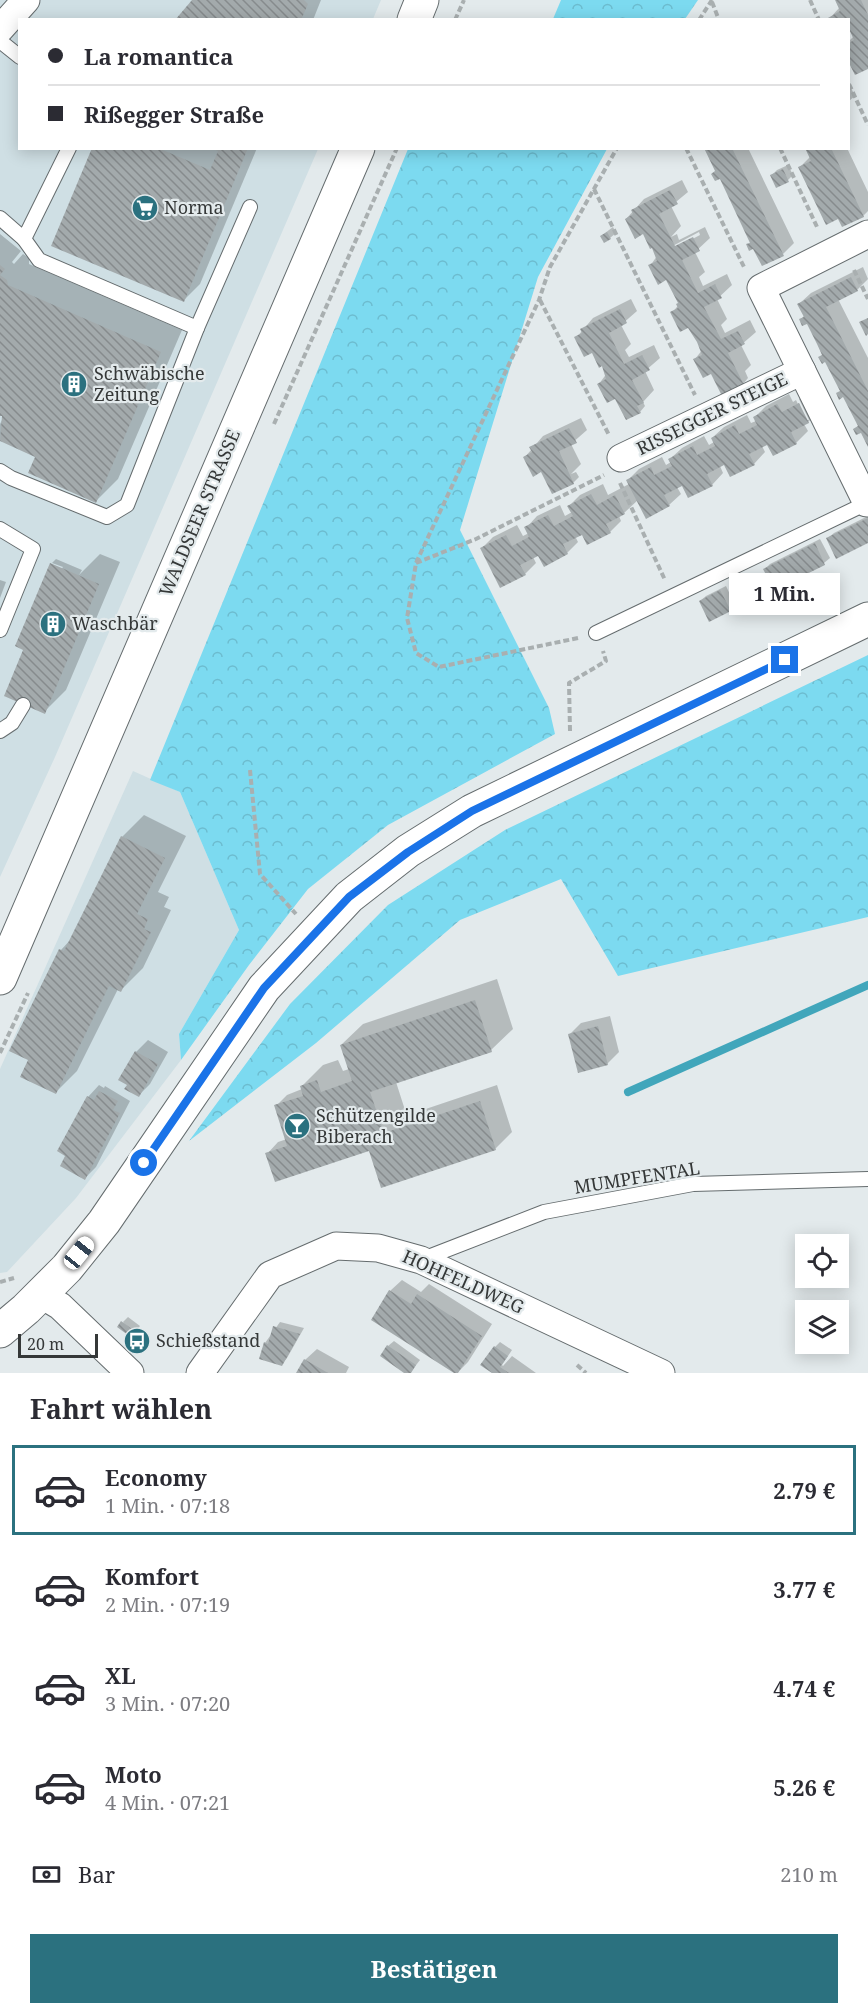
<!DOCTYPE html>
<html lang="de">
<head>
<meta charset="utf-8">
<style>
  :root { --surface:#fff; --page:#f2f2f3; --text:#2b2b33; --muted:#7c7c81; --line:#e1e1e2; --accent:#2b717f }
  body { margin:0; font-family:"Noto Serif",serif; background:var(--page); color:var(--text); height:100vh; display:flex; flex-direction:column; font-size:22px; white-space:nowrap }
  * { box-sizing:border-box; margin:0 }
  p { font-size:20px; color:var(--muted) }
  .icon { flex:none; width:33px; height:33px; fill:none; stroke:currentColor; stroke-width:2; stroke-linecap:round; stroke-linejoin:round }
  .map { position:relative; height:1373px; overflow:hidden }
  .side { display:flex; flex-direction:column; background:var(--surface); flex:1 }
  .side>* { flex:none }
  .banner { position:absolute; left:18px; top:18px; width:832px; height:132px; border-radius:0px; box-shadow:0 3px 15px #0003; display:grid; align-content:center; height:132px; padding:0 30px; background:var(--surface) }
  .fabs { position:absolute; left:795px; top:1234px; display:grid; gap:12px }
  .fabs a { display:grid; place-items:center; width:54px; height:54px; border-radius:0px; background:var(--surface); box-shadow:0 3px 15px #0003; font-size:30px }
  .scale { position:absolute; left:18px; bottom:15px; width:80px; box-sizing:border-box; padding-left:6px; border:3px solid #353838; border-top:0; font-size:16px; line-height:21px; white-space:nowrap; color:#353838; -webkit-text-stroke:4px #e3eaec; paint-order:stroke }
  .end { position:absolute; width:27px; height:27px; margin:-14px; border:8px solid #1a73e8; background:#fff; box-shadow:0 0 0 3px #fff }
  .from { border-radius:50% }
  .bubble { position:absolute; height:42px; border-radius:0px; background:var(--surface); box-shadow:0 3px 15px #0003; font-size:20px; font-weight:700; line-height:42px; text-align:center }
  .car { position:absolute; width:18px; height:36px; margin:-18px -9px; border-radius:8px; box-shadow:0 0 4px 2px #0007; background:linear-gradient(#fff 24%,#345 0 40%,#fff 0 76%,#345 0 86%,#fff 0) }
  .banner b { display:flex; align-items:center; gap:21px; height:57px; font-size:22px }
  .banner b+b { border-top:2px solid var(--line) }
  .banner i { width:15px; height:15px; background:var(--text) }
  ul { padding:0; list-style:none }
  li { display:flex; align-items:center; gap:18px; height:90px; margin:0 12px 9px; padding:0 18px; border:3px solid transparent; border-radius:0px }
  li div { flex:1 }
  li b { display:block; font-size:22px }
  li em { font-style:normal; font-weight:700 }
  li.selected { border-color:var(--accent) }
  li>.icon { width:54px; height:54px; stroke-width:1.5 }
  h2 { padding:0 30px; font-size:27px; line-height:72px }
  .pay { display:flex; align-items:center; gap:15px; height:66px; padding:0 30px; font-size:22px }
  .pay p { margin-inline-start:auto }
  .cta { display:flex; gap:12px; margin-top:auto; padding:12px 30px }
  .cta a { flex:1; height:69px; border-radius:0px; background:var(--accent); color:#fff; font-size:24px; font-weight:700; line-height:69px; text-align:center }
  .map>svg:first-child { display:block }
  .built { fill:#cfdfe4 }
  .forest { fill:url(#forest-crowns) }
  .shadow { fill:#0003; fill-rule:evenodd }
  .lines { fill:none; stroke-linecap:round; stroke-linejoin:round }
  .stream { stroke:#41a6bb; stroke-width:8 }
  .building { fill:url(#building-back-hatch) }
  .service-casing { stroke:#656c6e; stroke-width:16 }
  .minor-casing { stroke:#656c6e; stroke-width:29 }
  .tertiary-casing { stroke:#656c6e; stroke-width:35 }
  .primary-casing { stroke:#656c6e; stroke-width:35 }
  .path { stroke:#a9afb0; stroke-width:4; stroke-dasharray:6 3; stroke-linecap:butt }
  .service { stroke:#fff; stroke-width:14 }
  .minor { stroke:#fff; stroke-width:27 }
  .tertiary { stroke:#fff; stroke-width:33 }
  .primary { stroke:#fff; stroke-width:33 }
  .route { stroke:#1a73e8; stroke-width:8 }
  .labels { text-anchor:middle; stroke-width:4.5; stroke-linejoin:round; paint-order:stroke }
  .poi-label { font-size:18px; fill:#353838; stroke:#e3eaec; text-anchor:start }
  .street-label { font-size:18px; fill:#353838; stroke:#e3eaec }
</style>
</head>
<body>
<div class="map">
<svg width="868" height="1373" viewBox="0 0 868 1373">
  <defs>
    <pattern id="forest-crowns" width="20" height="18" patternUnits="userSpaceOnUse" patternTransform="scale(1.5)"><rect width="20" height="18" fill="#7cdaf0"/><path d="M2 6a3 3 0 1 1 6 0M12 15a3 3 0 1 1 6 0" fill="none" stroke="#6cbccf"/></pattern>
    <pattern id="building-back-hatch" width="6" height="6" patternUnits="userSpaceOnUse" patternTransform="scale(1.5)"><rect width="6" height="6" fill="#a3aaac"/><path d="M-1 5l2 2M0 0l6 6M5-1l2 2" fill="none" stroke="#868b8d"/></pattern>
  </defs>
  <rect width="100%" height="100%" fill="#e3eaec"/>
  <g class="built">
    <path d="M0,0H381L373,19L20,20V148L318,149L55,757L0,877Z"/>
    <path d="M133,771L180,792L239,930L179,1034L181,1060L76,1198L7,1272L0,1273V1069Z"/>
  </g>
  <g class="forest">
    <path d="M561,0H698L685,19H553Z"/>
    <path d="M484,148L607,149L538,277L460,530L549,708L555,734L388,825L308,889L249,965L181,1060L179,1034L239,930L180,792L150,780L408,149Z"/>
    <path d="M868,655V917L618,976L561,879L460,920L316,1043L189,1141L290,1004L388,905L505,830Z"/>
  </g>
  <g class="shadow">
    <path d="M194,0H321L313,20H178Z"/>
    <path d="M837,0H868V67L849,60V41L854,36L849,26V20L830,18L840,7Z"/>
    <path d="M851,88L855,96L849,101V89Z"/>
    <path d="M94,148H257L200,284L183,301Z"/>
    <path d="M706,148H748L794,243L783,254L748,245L751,241Z"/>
    <path d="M806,148H847L868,192V211L863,216L800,167L810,157Z"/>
    <path d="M788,165L793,175L788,180L771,176L777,170Z"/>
    <path d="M682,180L688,192L671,206L681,226L671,237L677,234L679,240L705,227L710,238L695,252L705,272L699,277L703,286L727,274L732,285L717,299L727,319L721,325L725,333L750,320L756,332L741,345L751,365L745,371L748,378L743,384L712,372L695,359L703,349L689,326L672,313L680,303L667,278L650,266L657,256L644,232L626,219L644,199ZM699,232L700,235L662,255L667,249Z"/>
    <path d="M613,227L616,233L610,238L601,236Z"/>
    <path d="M0,234L21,251L12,262L14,264L23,254L29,258V264L182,330L118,479L96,501L37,456L0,440V424L4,416L0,414Z"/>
    <path d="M863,267L868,279L857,290L838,299L868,358V444L861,431L855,429L859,425L826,360L820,357L823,354L808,322L801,319L805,315L799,304L811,293Z"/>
    <path d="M631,299L637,311L621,325L631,344L625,350L629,357L654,345L660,358L645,371L654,390L643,402L645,406L640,412L599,384L607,373L592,351L576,338L593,318Z"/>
    <path d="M811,393L820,411L808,422L804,424L808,431L796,443L774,454L768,442L762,446L765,452L754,464L725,463L720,466L723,473L712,485L683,484L677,487L681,494L669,505L638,500L624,513L619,516L621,521L610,532L583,533L575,536L578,542L567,553L539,554L533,557L536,563L525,574L482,548L493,537L517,525L523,536L529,533L526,528L537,516L560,505L565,516L572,512L569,506L580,495L603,484L608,495L629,484L628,480L639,469L662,457L666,465L671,462L670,459L682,448L704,436L709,445L714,442L712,438L724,427L747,415L751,423L756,421L755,417L766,406L789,394L793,402L796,400L806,420H809L799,399Z"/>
    <path d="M581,418L587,430L571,444L581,464L571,474L576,472L579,477L573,483L542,470L525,457L543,436Z"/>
    <path d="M868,516V542L828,538L834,533Z"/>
    <path d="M820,539L830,558L824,563L774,588L765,569L770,564Z"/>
    <path d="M100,554L120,562L66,690L44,712L61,570L63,567L52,563L56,559L82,570L79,575Z"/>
    <path d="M0,580L6,582L0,598Z"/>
    <path d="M726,586L735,605L730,610L700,601L706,596Z"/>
    <path d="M144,815L186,836L158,892L169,897L164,907L171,910L143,968L121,990L118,989L77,1071L56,1092L30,1060L61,950L72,938L122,837Z"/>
    <path d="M497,979L513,1029L491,1050L396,1082L405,1110L396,1119L497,1085L512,1132L495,1149L369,1148L267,1154L278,1142L287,1139L276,1106L287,1095L302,1089V1086L323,1065L338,1060L343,1071L349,1069L341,1045L363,1024Z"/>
    <path d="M610,1016L619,1052L607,1064L570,1034L581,1023Z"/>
    <path d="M148,1040L168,1052L150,1084L139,1095L129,1084L121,1080L136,1052Z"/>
    <path d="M99,1085L104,1088L105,1086L130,1101L96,1167L85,1178L88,1097Z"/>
    <path d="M402,1280L421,1292L429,1284L492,1324L468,1362L457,1373L390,1291Z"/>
    <path d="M128,1317L140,1326L132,1336L123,1322Z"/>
    <path d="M280,1322L304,1328L287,1358L282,1364L265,1343Z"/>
    <path d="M394,1341L420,1360L410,1373L388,1346Z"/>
    <path d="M500,1342L512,1350L502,1365L503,1366L512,1356L536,1373H494L495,1347Z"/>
    <path d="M317,1349L349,1367L346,1373H298L305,1360Z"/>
  </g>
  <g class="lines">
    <path class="stream" d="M628,1092L868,985"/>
  </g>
  <g class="building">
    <path d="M192,0H304L308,4L301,20H175Z"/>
    <path d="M835,0H861L868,15V69L855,75L849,63V43L854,40L849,29V20H829L828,18L840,11Z"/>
    <path d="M92,148H158L210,170L218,151L211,148H248L184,302L51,246Z"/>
    <path d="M704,148H732L784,256L762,266L753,249L749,251L746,244L750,243L720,179L715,181L711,174L715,171Z"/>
    <path d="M805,148H831L864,217L842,227L838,219L826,225L798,167L811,161Z"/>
    <path d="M783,169L789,182L776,188L770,175Z"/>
    <path d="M670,190L678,204L659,214L675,246L693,237L700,251L682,260L698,293L715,284L722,298L704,307L721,339L738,331L745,344L728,353L744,385L722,396L711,374L703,378L693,359L702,355L697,342L688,328L680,332L670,312L678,308L676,304L678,303L666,280L658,285L648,265L657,261L652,248L650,249L643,234L635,239L625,219L633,214L631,210Z"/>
    <path d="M607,232L611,239L604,243L600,236Z"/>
    <path d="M0,265L5,269L0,275L7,280L8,285L161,352L96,503L28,473L35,457L0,441L2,416H0Z"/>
    <path d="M851,277L858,291L826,307L868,391V447L861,433L856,435L853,429L858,426L843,397L839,400L836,393L840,391L825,362L822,364L818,357L822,355L817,344L807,324L802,326L799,319L804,317L797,304Z"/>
    <path d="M620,309L627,323L609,333L624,364L642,355L650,370L632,380L644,403L637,406L641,413L626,420L615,399L607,403L597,384L606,379L602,366L599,368L592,353L584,357L574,337L582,333L580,329Z"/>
    <path d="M868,318V334L866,336L859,322Z"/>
    <path d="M799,403L809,423L791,432L797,444L773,456L767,445L749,454L755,465L730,477L724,465L707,474L713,486L688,498L682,486L664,495L670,506L646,519L626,480L651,467L654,475L672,466L668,459L693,446L697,455L715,446L711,438L735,425L739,434L757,425L753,417L777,404L782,412Z"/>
    <path d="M569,428L577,443L559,451L574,484L552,494L541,472L533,477L523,457L532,452L529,447Z"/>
    <path d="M591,494L597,505L615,495L625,514L606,524L611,533L587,545L582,535L563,544L568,554L544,567L538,556L520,565L526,575L500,588L480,548L506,535L512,546L529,537L524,527L548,515L554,526L573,516L567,506Z"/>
    <path d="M868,518V543L836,559L826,538Z"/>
    <path d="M815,543L825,565L774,590L763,569Z"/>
    <path d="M50,563L99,584L45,714L4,696L23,650L15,646Z"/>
    <path d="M720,590L731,611L709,622L699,601Z"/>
    <path d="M121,836L165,858L137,914L148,919L144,929L151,932L121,992L109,986L56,1094L20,1077L28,1060L9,1051L59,949L64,951Z"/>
    <path d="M475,1000L492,1052L370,1092L384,1133L480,1101L496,1150L381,1188L369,1151L275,1182L265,1153L287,1146L274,1105L303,1096L300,1086L317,1080L321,1092L352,1081L340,1045Z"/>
    <path d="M598,1026L608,1065L578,1073L568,1034Z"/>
    <path d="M135,1051L158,1064L139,1097L124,1089L127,1085L118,1080Z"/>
    <path d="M99,1091L118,1101L113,1110L120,1113L85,1180L60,1166L65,1156L57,1151L87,1096L94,1100Z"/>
    <path d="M389,1290L411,1304L417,1294L482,1336L458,1373H454L371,1320Z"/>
    <path d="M121,1321L136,1332L132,1338L117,1327Z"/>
    <path d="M273,1326L300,1334L282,1366L259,1359L264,1342L268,1344Z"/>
    <path d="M387,1345L416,1365L411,1373H404L380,1356Z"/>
    <path d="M494,1346L508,1356L500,1367L509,1373H492L480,1365Z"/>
    <path d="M304,1359L328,1373H296Z"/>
  </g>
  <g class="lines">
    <defs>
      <g id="service">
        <path d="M0,41L20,57"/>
        <path d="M0,218L24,239L69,148"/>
        <path d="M24,239L39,260L197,328"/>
        <path d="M0,471L11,478L107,517L127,505L197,328L250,207"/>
        <path d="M0,529L33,549L0,630"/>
        <path d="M596,633L867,503"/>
        <path d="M0,731L12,723L23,705"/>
        <path d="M423,1259L544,1212L693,1184L868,1179"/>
      </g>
      <g id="minor">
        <path d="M0,29L26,0"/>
        <path d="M868,234L761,288L867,503H868"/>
        <path d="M621,458L802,371"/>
        <path d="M40,1294L60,1306L130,1373"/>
        <path d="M200,1373L270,1275L336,1246L378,1248L421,1260L661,1373"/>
      </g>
      <path id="tertiary" d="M0,1331L26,1309L67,1268L104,1222L264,988L349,897L408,851L472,811L868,619"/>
      <g id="primary">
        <path d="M414,20L422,0"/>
        <path d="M0,978L358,148"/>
      </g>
    </defs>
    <use href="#service" class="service-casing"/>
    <use href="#minor" class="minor-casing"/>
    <use href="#tertiary" class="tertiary-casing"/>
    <use href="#primary" class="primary-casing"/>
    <g class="path">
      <path d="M810,0L819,20"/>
      <path d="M712,2L719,20"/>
      <path d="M455,20L464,0"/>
      <path d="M699,20L712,0"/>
      <path d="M849,84L868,125"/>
      <path d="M686,148L745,269"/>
      <path d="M780,148L818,229"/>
      <path d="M594,189L695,395"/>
      <path d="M854,270L868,299"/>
      <path d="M540,300L609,435"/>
      <path d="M274,424L397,148"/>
      <path d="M620,483L665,580"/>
      <path d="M416,563L476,539L604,475"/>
      <path d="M578,638L439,667L416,653L407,618L416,563L539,300L550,267L617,148"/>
      <path d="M570,731L569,683L606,661L603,651"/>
      <path d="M250,770L260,874L296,914"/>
      <path d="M0,1053L28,993"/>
      <path d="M0,1282L14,1278"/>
      <path d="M577,1365L586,1373"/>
    </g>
    <use href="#service" class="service"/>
    <use href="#minor" class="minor"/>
    <use href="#tertiary" class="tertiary"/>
    <use href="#primary" class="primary"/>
  </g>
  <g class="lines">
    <path class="route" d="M144,1163L264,988L349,897L408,852L472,811L785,660"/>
  </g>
  <defs>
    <symbol id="supermarket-disc" viewBox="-11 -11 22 22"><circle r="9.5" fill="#2b717f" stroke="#e3eaec"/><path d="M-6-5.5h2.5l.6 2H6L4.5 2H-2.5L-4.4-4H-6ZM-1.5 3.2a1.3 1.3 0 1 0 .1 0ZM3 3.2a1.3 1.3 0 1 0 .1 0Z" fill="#fff"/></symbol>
    <symbol id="building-disc" viewBox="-11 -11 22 22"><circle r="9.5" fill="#2b717f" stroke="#e3eaec"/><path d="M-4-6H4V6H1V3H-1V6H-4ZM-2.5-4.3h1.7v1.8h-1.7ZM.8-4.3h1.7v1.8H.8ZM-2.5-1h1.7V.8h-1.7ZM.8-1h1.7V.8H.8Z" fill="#fff"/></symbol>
    <symbol id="bar-disc" viewBox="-11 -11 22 22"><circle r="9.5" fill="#2b717f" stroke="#e3eaec"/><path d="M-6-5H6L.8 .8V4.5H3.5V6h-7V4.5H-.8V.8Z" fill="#fff"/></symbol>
    <symbol id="bus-disc" viewBox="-11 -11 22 22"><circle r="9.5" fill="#2b717f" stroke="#e3eaec"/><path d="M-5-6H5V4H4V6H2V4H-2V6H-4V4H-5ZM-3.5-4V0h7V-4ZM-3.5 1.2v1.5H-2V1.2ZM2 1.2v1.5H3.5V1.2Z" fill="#fff"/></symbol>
  </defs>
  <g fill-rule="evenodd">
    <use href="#supermarket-disc" x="130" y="193" width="30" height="30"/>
    <use href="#building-disc" x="59" y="369" width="30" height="30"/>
    <use href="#building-disc" x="38" y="609" width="30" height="30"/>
    <use href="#bar-disc" x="282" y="1111" width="30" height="30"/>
    <use href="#bus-disc" x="122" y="1326" width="30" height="30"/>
  </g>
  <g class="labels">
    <g class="poi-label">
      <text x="164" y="214">Norma</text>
      <text x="94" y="380">Schwäbische<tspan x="94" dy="21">Zeitung</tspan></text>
      <text x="72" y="630">Waschbär</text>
      <text x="316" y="1122">Schützengilde<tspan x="316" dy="21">Biberach</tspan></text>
      <text x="156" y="1347">Schießstand</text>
    </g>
    <g class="street-label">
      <text transform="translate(712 414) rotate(-26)" y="6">RISSEGGER STEIGE</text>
      <text transform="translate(200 513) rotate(-67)" y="6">WALDSEER STRASSE</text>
      <text transform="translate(637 1178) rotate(-9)" y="6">MUMPFENTAL</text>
      <text transform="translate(463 1282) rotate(24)" y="6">HOHFELDWEG</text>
    </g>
  </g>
</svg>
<div class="fabs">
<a><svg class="icon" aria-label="locate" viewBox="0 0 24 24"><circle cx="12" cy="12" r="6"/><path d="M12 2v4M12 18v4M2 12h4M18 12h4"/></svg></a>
<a><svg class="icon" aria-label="layers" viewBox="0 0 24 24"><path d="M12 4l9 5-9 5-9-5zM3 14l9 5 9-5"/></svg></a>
</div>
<div class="scale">20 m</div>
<i class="end from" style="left:144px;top:1163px"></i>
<i class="end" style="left:785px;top:660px"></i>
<div class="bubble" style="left:729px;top:573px;width:111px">1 Min.</div>
<i class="car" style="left:79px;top:1253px;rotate:39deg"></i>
<div class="banner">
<b><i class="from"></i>La romantica</b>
<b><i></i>Rißegger Straße</b>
</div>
</div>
<section class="side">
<h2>Fahrt wählen</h2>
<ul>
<li class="selected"><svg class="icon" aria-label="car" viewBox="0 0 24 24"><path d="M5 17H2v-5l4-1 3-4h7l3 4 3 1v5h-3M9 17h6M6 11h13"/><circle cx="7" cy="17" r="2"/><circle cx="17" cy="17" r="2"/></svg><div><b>Economy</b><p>1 Min. · 07:18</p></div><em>2.79 €</em></li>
<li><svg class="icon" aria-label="car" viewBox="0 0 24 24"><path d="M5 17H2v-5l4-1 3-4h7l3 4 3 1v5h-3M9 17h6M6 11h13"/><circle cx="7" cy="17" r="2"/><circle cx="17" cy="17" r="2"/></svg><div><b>Komfort</b><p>2 Min. · 07:19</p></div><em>3.77 €</em></li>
<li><svg class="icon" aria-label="car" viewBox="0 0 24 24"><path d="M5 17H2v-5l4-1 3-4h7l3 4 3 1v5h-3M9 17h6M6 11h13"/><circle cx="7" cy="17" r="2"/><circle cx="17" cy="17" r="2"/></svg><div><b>XL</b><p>3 Min. · 07:20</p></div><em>4.74 €</em></li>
<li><svg class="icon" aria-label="car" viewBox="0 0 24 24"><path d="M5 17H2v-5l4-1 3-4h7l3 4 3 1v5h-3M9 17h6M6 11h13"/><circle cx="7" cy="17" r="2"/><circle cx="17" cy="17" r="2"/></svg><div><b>Moto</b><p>4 Min. · 07:21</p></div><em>5.26 €</em></li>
</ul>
<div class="pay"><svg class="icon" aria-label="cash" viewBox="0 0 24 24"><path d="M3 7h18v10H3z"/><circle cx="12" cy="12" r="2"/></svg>Bar<p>210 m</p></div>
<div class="cta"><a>Bestätigen</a></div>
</section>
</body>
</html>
